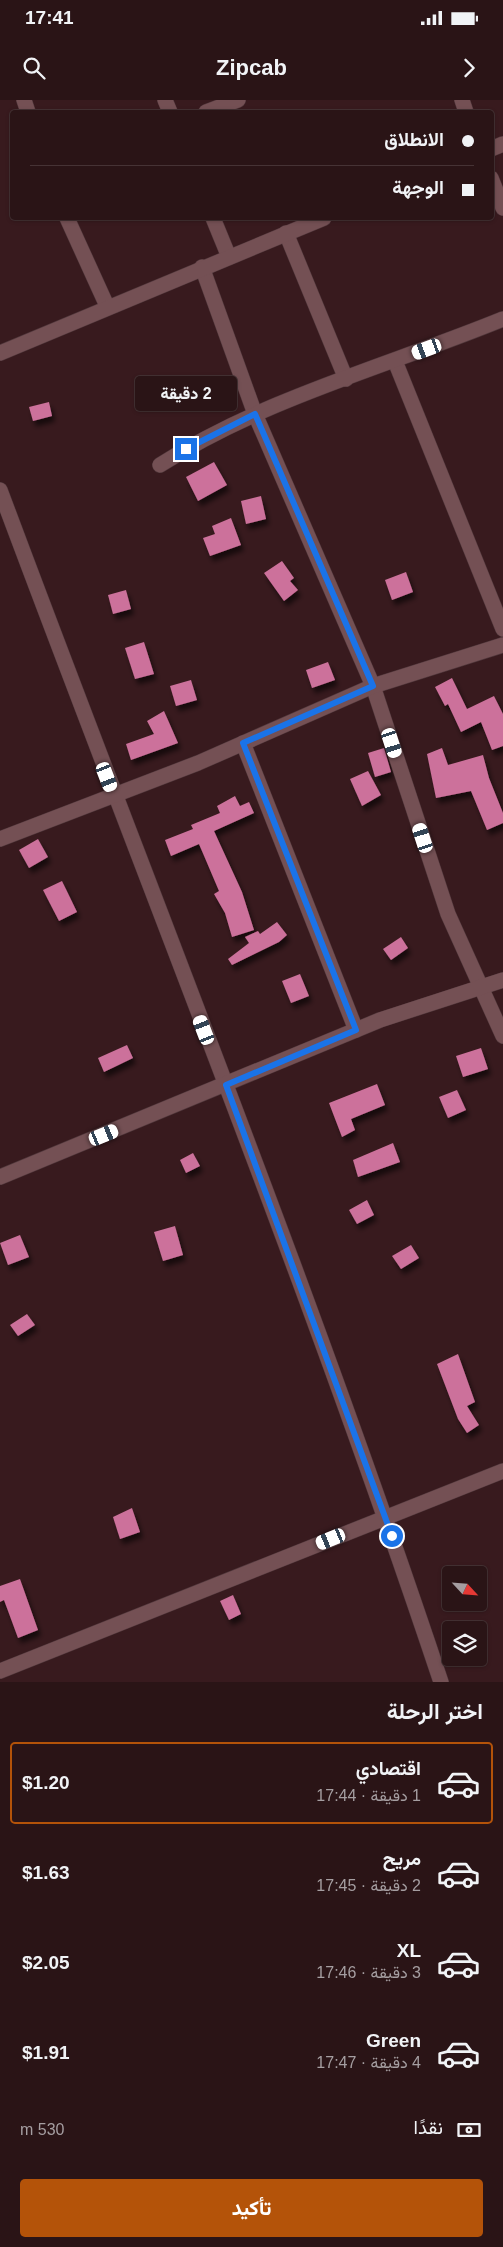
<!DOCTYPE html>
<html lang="ar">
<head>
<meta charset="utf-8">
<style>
  :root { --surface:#2a1416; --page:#321d1f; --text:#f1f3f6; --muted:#a59ea1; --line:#463335; --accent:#b45309 }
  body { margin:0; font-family:Arial,Vazirmatn,sans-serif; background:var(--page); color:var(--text); direction:rtl; height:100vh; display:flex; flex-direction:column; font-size:19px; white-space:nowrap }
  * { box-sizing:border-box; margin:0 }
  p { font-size:16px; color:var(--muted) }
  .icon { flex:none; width:28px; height:28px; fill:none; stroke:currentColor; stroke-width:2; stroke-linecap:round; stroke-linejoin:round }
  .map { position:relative; height:1582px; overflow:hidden; direction:ltr }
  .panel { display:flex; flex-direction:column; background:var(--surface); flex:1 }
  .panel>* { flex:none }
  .guide { position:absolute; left:10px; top:10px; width:484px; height:110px; border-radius:5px; box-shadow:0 1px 4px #0004,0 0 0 1px var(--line); direction:rtl; display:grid; align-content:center; height:110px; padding:0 20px; background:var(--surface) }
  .needle { width:32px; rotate:116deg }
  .buttons { position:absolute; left:442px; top:1466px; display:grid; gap:10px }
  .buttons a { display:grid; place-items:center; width:45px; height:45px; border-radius:5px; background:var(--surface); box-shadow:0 1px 4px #0004,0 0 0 1px var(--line); font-size:25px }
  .end { position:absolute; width:22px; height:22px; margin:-11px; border:6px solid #1a73e8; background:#fff; box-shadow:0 0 0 2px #fff }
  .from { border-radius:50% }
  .bubble { position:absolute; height:35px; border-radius:5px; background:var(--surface); box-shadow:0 1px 4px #0004,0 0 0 1px var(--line); font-size:16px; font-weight:800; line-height:35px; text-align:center; direction:rtl }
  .car { position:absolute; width:15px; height:30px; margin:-15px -8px; border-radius:6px; box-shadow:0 0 4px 1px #0007; background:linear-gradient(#fff 24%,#345 0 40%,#fff 0 76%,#345 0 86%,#fff 0) }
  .guide b { display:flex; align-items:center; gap:18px; height:48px; font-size:19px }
  .guide b+b { border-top:1px solid var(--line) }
  .guide i { width:12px; height:12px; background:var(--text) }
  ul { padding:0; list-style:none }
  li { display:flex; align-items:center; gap:15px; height:82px; margin:0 10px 8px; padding:0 10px; border:2px solid transparent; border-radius:5px }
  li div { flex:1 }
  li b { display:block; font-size:19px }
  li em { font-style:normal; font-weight:800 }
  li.selected { border-color:var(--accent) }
  li>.icon { width:45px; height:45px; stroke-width:1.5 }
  h2 { padding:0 20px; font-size:22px; line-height:60px }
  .pay { display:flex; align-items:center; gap:12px; height:55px; padding:0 20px; font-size:19px }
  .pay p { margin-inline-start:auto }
  .primary-button { display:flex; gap:10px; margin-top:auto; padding:10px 20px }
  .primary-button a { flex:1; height:58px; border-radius:5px; background:var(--accent); color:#fff; font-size:20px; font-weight:800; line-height:58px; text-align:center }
  .status { display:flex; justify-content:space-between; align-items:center; height:35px; padding:0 25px; background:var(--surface); direction:ltr }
  .status svg { height:14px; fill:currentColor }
  header { display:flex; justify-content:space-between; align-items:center; height:65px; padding:0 20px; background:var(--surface); font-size:22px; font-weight:800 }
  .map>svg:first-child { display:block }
  .building { fill:#cc719b; filter:url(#shadow) }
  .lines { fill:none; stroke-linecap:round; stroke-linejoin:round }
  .street-casing { stroke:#51383c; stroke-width:16 }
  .street { stroke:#745054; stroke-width:15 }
  .route { stroke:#1a73e8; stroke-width:6 }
</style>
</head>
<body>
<div class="status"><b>17:41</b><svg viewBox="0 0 49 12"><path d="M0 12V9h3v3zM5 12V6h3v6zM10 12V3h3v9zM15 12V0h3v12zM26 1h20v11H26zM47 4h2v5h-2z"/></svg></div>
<header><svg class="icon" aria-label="forward" viewBox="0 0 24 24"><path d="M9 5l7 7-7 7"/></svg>Zipcab<svg class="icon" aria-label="search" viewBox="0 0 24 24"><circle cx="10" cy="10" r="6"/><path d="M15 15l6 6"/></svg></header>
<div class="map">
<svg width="503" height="1582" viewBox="0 0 503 1582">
  <defs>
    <filter id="shadow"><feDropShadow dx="3" dy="5.5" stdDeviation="2.5" flood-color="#0009"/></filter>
  </defs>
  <rect width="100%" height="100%" fill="#381a1e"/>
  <g class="building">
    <path d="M49,302L52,316L33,321L29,307Z"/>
    <path d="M214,362L227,385L198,401L186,377Z"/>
    <path d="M261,396L266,419L246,424L241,401Z"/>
    <path d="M231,418L241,445L210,456L203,438L215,434L212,426Z"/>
    <path d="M282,461L294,478L290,481L298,490L284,501L264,473Z"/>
    <path d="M406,472L413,492L392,500L385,480Z"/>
    <path d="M126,490L131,509L113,514L108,495Z"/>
    <path d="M144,542L154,574L135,579L125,548Z"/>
    <path d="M328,562L335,580L312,588L306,570Z"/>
    <path d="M452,578L467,609L494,596L503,614V646L492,650L481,622L461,632L448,604L445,606L435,587Z"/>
    <path d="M191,580L197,600L176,606L170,586Z"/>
    <path d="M164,611L178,643L131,660L126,644L154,634L147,621Z"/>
    <path d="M384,648L391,672L375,677L368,653Z"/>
    <path d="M442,648L448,665L483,655L489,678L503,713V723L487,730L471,691L436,698L427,654Z"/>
    <path d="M368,671L381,695L362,706L350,679Z"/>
    <path d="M235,696L240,706L249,702L254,713L214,731L242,792L254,830L232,837L225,813L214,794L219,791L199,744L171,756L165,740L193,729L191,725L220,713L217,706Z"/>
    <path d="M38,739L48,757L29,768L19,750Z"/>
    <path d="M62,781L77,812L59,821L43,790Z"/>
    <path d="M277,822L287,835L279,842L232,865L228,859L249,843L245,837L258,831L260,834Z"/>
    <path d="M401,837L408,848L391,860L383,849Z"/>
    <path d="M300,874L309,896L291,903L282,881Z"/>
    <path d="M127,945L133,958L104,972L98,958Z"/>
    <path d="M481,948L488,969L463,977L456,956Z"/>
    <path d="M377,984L385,1005L351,1019L355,1030L342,1037L329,1003Z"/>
    <path d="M457,990L466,1010L448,1018L439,997Z"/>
    <path d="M393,1043L400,1062L358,1077L353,1060Z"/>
    <path d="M193,1053L200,1066L186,1073L180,1060Z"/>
    <path d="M367,1100L374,1115L357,1124L349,1110Z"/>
    <path d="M175,1126L183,1155L163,1161L154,1132Z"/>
    <path d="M20,1135L29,1157L8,1165L0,1143Z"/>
    <path d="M411,1145L419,1158L401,1169L392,1156Z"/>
    <path d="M27,1214L35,1225L18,1236L10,1225Z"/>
    <path d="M458,1254L475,1302L467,1306L479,1325L467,1333L458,1319L437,1264Z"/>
    <path d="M132,1408L140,1432L120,1439L113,1417Z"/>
    <path d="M20,1479L38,1530L18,1538L4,1500L0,1502V1486Z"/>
    <path d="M233,1495L241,1514L229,1520L220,1501Z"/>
  </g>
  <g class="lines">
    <defs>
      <g id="street">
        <path d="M24,0L28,12"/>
        <path d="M165,0L170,12"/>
        <path d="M462,0L466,12"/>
        <path d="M206,12L238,0"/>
        <path d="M491,49L503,44"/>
        <path d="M491,78L503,108"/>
        <path d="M67,118L107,206"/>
        <path d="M213,118L229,157"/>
        <path d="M286,133L346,279"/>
        <path d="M202,167L255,314L373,586L448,814L503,936"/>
        <path d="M0,253L324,118"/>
        <path d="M395,261L503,529"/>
        <path d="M160,365C265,298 388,266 503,219"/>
        <path d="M0,390C148,787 307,1180 441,1582"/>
        <path d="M243,643L356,930"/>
        <path d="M0,739L198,663L373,586L503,545"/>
        <path d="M0,1077L380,920L503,880"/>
        <path d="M0,1571L503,1371"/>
      </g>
    </defs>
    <use href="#street" class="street-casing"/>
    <use href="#street" class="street"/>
  </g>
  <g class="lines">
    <path class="route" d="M186,349L255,314L373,586L243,643L356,930L226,985L392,1436"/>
  </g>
</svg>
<div class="buttons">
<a><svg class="needle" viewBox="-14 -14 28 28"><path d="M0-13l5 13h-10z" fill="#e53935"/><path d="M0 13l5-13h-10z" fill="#a59ea1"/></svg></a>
<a><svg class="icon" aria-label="layers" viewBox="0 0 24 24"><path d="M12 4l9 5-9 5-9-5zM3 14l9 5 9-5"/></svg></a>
</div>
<i class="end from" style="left:392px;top:1436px"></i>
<i class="end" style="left:186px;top:349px"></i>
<div class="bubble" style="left:135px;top:276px;width:102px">2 دقيقة</div>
<i class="car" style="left:427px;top:249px;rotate:250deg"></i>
<i class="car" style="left:392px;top:643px;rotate:162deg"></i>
<i class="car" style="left:107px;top:677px;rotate:159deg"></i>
<i class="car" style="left:423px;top:738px;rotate:342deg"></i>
<i class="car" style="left:204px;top:930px;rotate:339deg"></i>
<i class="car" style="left:104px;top:1035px;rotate:68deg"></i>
<i class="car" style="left:331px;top:1439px;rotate:248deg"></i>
<div class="guide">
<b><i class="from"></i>الانطلاق</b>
<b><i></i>الوجهة</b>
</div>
</div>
<section class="panel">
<h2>اختر الرحلة</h2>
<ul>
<li class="selected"><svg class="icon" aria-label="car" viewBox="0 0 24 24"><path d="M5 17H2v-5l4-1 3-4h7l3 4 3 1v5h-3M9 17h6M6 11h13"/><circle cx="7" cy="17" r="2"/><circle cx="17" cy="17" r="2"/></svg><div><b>اقتصادي</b><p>1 دقيقة · 17:44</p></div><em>$1.20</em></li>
<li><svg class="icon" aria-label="car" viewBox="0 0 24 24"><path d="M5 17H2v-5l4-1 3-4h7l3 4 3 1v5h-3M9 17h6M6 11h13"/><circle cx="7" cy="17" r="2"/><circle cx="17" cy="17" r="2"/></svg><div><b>مريح</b><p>2 دقيقة · 17:45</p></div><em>$1.63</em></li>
<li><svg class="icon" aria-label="car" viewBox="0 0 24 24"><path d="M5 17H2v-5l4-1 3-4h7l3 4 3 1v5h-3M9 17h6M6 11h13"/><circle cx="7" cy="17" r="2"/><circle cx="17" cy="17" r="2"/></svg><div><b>XL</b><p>3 دقيقة · 17:46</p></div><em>$2.05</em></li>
<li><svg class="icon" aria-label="car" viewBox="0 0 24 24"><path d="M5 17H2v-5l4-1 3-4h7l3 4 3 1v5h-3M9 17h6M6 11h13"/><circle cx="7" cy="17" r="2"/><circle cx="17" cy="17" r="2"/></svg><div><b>Green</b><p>4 دقيقة · 17:47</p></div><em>$1.91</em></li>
</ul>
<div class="pay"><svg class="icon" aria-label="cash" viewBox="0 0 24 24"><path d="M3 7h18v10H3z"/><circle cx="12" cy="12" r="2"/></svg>نقدًا<p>530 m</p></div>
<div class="primary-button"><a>تأكيد</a></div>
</section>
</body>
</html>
